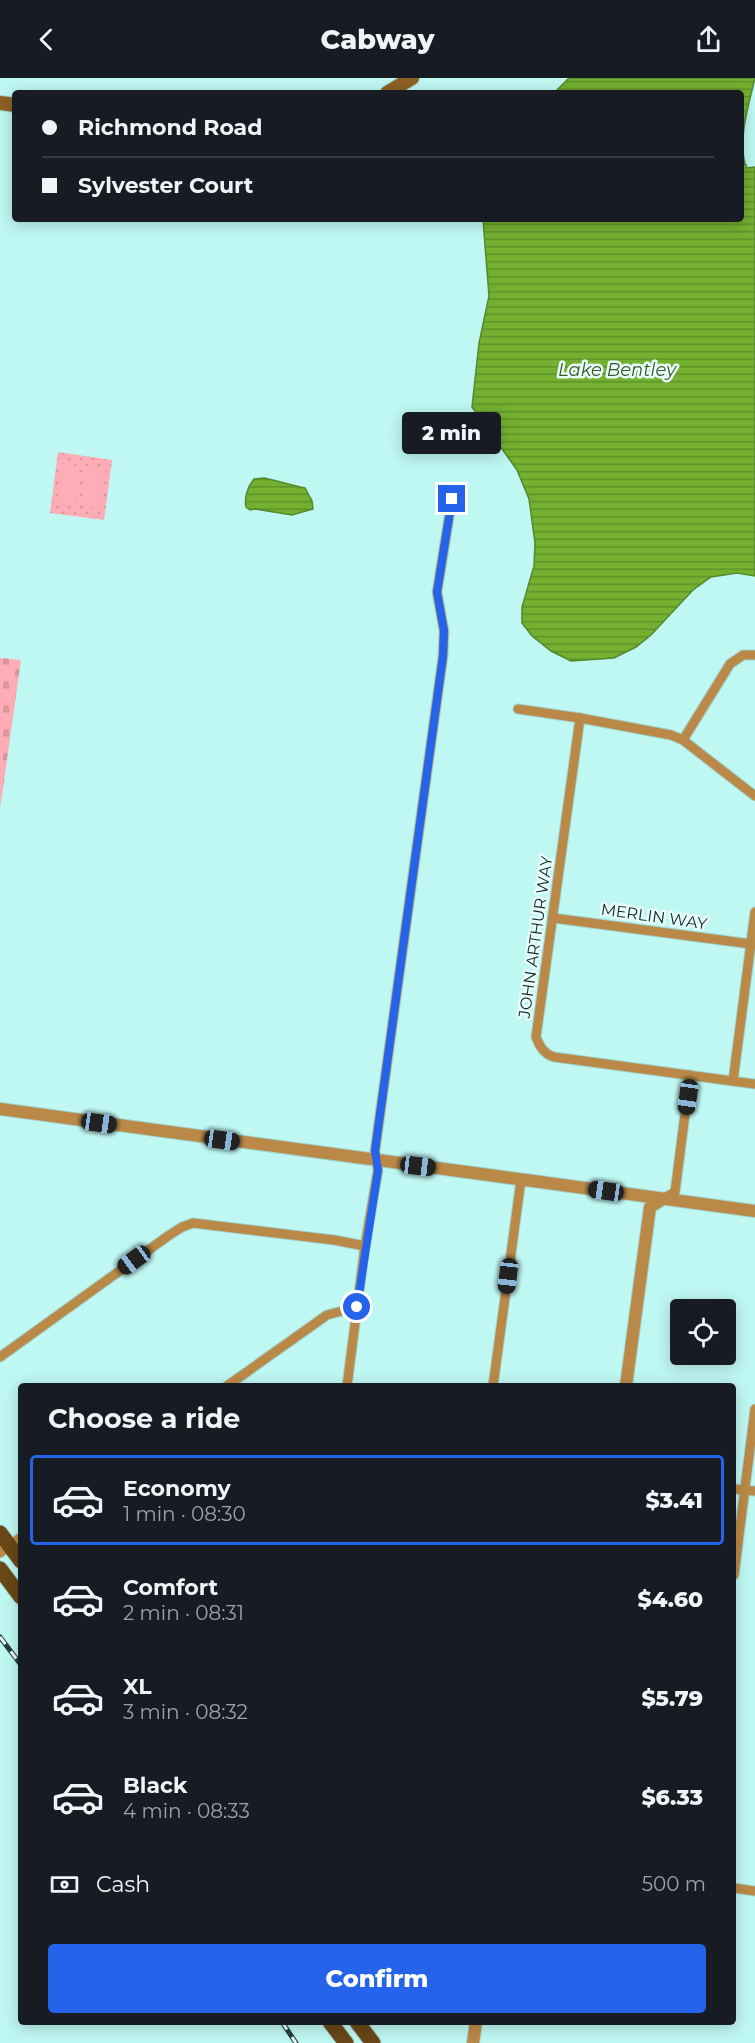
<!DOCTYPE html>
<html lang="en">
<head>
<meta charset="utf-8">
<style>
  :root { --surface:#171b24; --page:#20242c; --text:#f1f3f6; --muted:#9ea1a6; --line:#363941; --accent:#2563eb }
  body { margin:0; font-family:Montserrat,sans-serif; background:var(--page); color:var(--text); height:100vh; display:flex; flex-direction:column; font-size:22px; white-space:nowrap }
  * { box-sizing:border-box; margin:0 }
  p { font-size:20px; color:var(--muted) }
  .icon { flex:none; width:33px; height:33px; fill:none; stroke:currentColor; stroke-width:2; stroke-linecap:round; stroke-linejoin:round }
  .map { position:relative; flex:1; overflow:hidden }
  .side { position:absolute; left:18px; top:1305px; width:718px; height:642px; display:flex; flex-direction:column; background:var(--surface); border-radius:6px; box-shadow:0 3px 15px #0003 }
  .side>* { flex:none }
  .banner { position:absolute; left:12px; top:12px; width:732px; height:132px; border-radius:6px; box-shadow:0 3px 15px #0003; display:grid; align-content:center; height:132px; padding:0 30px; background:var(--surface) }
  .buttons { position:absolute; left:670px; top:1221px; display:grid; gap:12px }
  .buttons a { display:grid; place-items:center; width:66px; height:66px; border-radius:6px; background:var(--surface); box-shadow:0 3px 15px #0003; font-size:30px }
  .end { position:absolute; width:27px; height:27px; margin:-14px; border:8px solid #2563eb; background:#fff; box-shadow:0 0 0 3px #fff }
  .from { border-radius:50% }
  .bubble { position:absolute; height:42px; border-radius:6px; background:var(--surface); box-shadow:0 3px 15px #0003; font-size:20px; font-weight:800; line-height:42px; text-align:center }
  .car { position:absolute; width:18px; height:36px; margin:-18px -9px; border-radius:8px; box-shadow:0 0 4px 2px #0007; background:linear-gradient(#222 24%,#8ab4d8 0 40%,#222 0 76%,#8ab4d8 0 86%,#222 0) }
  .banner b { display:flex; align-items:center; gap:21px; height:57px; font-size:22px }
  .banner b+b { border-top:2px solid var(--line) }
  .banner i { width:15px; height:15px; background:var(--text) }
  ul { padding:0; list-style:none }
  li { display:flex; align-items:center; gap:18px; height:90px; margin:0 12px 9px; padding:0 18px; border:3px solid transparent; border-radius:6px }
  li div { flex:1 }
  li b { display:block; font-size:22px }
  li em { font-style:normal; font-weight:800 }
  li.current { border-color:var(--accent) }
  li>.icon { width:54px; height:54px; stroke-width:1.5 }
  h2 { padding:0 30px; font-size:27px; line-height:72px }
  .pay { display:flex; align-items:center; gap:15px; height:66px; padding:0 30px; font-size:22px }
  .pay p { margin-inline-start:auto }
  .primary-button { display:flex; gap:12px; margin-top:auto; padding:12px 30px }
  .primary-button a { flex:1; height:69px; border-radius:6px; background:var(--accent); color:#fff; font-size:24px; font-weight:800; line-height:69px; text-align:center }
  header { display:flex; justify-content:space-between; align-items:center; height:78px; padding:0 30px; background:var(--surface); font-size:27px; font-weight:800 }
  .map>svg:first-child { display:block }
  .cemetery { fill:url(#cemetery-stones) }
  .park { fill:url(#park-dots) }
  .pitch { fill:#feadb6 }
  .water { fill:url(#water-rules); stroke:#56882d; stroke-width:1.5 }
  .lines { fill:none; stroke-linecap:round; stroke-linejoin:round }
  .minor-casing { stroke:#a0d2ce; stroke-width:11 }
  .tertiary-casing { stroke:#a0d2ce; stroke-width:14 }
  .secondary-casing { stroke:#a0d2ce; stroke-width:16 }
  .primary-casing { stroke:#a0d2ce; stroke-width:17 }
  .minor { stroke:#bb8947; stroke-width:9 }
  .tertiary { stroke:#bb8947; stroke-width:12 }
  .secondary { stroke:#8c6126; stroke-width:14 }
  .primary { stroke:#694716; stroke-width:15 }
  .rail-casing { stroke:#243e3c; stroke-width:5 }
  .rail { stroke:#e7fdfb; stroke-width:3; stroke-dasharray:9; stroke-linecap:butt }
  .route { stroke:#2563eb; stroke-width:8 }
  .labels { text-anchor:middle; stroke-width:5; stroke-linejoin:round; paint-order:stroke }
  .street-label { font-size:16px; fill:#112726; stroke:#e7fdfb }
  .water-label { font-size:18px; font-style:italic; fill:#3d5625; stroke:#e7fdfb }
</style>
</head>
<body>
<header><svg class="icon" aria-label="back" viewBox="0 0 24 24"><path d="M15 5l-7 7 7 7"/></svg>Cabway<svg class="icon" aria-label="share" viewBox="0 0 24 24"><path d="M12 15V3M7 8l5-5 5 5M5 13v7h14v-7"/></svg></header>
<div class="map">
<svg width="755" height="1965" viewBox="0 0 755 1965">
  <defs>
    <pattern id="cemetery-stones" width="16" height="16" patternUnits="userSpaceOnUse" patternTransform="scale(1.5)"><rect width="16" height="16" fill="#feadb6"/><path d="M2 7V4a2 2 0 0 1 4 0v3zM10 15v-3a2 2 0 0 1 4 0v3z" fill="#d9959c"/></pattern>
    <pattern id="park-dots" width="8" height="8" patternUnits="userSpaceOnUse" patternTransform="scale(1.5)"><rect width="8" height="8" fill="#feadb6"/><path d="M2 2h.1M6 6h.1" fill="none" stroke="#d9959c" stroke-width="1.8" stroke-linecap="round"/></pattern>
    <pattern id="water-rules" width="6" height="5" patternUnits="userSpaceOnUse" patternTransform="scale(1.5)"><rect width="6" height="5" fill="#74b130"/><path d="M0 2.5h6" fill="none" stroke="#5e9029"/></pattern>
  </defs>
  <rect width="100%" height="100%" fill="#bff7f3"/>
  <path class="cemetery" d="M0,580L21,582L0,731Z"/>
  <path class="park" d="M58,374L112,382L104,442L50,435Z"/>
  <g class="pitch">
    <path d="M62,386L80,388L75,427L57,425Z"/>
    <path d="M87,389L105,392L100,430L82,428Z"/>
  </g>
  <g class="water">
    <path d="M569,0H755C749,25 736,67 747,90L755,89V498L737,495L711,499L693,512L651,557L636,569L614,580L571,583L551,573L532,558L522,545V529L534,488L535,465L529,421L517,392L472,329L479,265L489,218L483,141H741V15H554Z"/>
    <path d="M264,400C279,403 291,407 305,410L312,423L313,431L292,437L255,431L250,432L246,429C244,419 248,408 254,401Z"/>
  </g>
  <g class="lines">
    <defs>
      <g id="minor">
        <path d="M518,631L580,640L671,657L683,662L755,718"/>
        <path d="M580,640L536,959C540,969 544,976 554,979L755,1006"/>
        <path d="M683,662L730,586L743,577H755"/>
        <path d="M553,840L751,866"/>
        <path d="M733,1003L755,834"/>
        <path d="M663,1121L675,1114L690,997"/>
        <path d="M0,1279L168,1158L182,1149L193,1145L334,1162L365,1168"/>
        <path d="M227,1308L327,1237L357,1229"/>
        <path d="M347,1308L365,1168L378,1092L375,1073L443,578L444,553L437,514L452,421"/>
        <path d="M493,1308L521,1102"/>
        <path d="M734,1411L755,1413"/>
        <path d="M0,1475L21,1459"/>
        <path d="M734,1497L755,1331"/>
        <path d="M734,1810L755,1813"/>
      </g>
      <g id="tertiary">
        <path d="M0,1031L755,1133"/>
        <path d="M626,1308L650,1129L663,1121"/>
        <path d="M473,1965L476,1944"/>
      </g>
      <g id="secondary">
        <path d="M387,15L412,0"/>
        <path d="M0,25L15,27"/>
      </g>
      <g id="primary">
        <path d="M0,1455L21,1483"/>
        <path d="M0,1491L21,1519"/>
        <path d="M330,1944L346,1965"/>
        <path d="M357,1944L373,1965"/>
      </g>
    </defs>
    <use href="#minor" class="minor-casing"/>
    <use href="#tertiary" class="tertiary-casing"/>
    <use href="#secondary" class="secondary-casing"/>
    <use href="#primary" class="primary-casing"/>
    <use href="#minor" class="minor"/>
    <use href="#tertiary" class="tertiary"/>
    <use href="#secondary" class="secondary"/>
    <use href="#primary" class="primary"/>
    <defs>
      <g id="rail">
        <path d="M0,1559L21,1587"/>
        <path d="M282,1944L296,1965"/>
      </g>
    </defs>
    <use href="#rail" class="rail-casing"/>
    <use href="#rail" class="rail"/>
  </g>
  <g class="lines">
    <path class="route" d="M357,1229L378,1092L375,1073L443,578L444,553L437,514L452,421"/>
  </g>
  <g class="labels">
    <g class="street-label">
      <text transform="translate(654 838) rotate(8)" y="6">MERLIN WAY</text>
      <text transform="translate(535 859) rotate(-82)" y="6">JOHN ARTHUR WAY</text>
    </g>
    <g class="water-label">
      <text x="617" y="298">Lake Bentley</text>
    </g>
  </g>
</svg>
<div class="buttons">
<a><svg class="icon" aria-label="locate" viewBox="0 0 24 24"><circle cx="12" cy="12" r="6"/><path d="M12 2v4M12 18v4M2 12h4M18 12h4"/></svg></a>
</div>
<i class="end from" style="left:357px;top:1229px"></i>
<i class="end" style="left:452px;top:421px"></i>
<div class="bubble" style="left:402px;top:334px;width:99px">2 min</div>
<i class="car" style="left:688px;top:1019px;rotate:188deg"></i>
<i class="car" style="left:99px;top:1045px;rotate:98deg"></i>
<i class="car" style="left:222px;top:1062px;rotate:98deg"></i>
<i class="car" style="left:418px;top:1088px;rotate:97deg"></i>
<i class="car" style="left:606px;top:1113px;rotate:278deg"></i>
<i class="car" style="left:134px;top:1182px;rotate:234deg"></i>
<i class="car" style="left:508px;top:1198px;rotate:187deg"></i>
<div class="banner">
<b><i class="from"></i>Richmond Road</b>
<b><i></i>Sylvester Court</b>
</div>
<section class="side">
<h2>Choose a ride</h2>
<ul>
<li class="current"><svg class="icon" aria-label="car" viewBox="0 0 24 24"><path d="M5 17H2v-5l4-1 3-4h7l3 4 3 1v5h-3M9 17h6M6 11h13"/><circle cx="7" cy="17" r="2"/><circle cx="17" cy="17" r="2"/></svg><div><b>Economy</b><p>1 min · 08:30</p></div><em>$3.41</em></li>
<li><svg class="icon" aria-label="car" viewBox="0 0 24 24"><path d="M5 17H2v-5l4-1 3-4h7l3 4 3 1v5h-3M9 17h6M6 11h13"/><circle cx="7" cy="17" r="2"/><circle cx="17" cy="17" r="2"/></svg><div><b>Comfort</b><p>2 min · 08:31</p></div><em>$4.60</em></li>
<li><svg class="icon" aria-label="car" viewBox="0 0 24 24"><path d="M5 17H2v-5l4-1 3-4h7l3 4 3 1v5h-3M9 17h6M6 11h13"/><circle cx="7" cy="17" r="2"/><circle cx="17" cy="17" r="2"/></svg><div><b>XL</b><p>3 min · 08:32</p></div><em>$5.79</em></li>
<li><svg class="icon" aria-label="car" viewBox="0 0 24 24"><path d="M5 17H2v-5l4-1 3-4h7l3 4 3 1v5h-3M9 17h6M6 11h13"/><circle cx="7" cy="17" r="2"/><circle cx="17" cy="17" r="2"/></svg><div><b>Black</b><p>4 min · 08:33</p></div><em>$6.33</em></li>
</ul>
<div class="pay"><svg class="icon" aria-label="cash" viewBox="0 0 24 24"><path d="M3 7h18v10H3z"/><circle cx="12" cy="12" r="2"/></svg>Cash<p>500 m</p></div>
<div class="primary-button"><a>Confirm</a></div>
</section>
</div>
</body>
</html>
